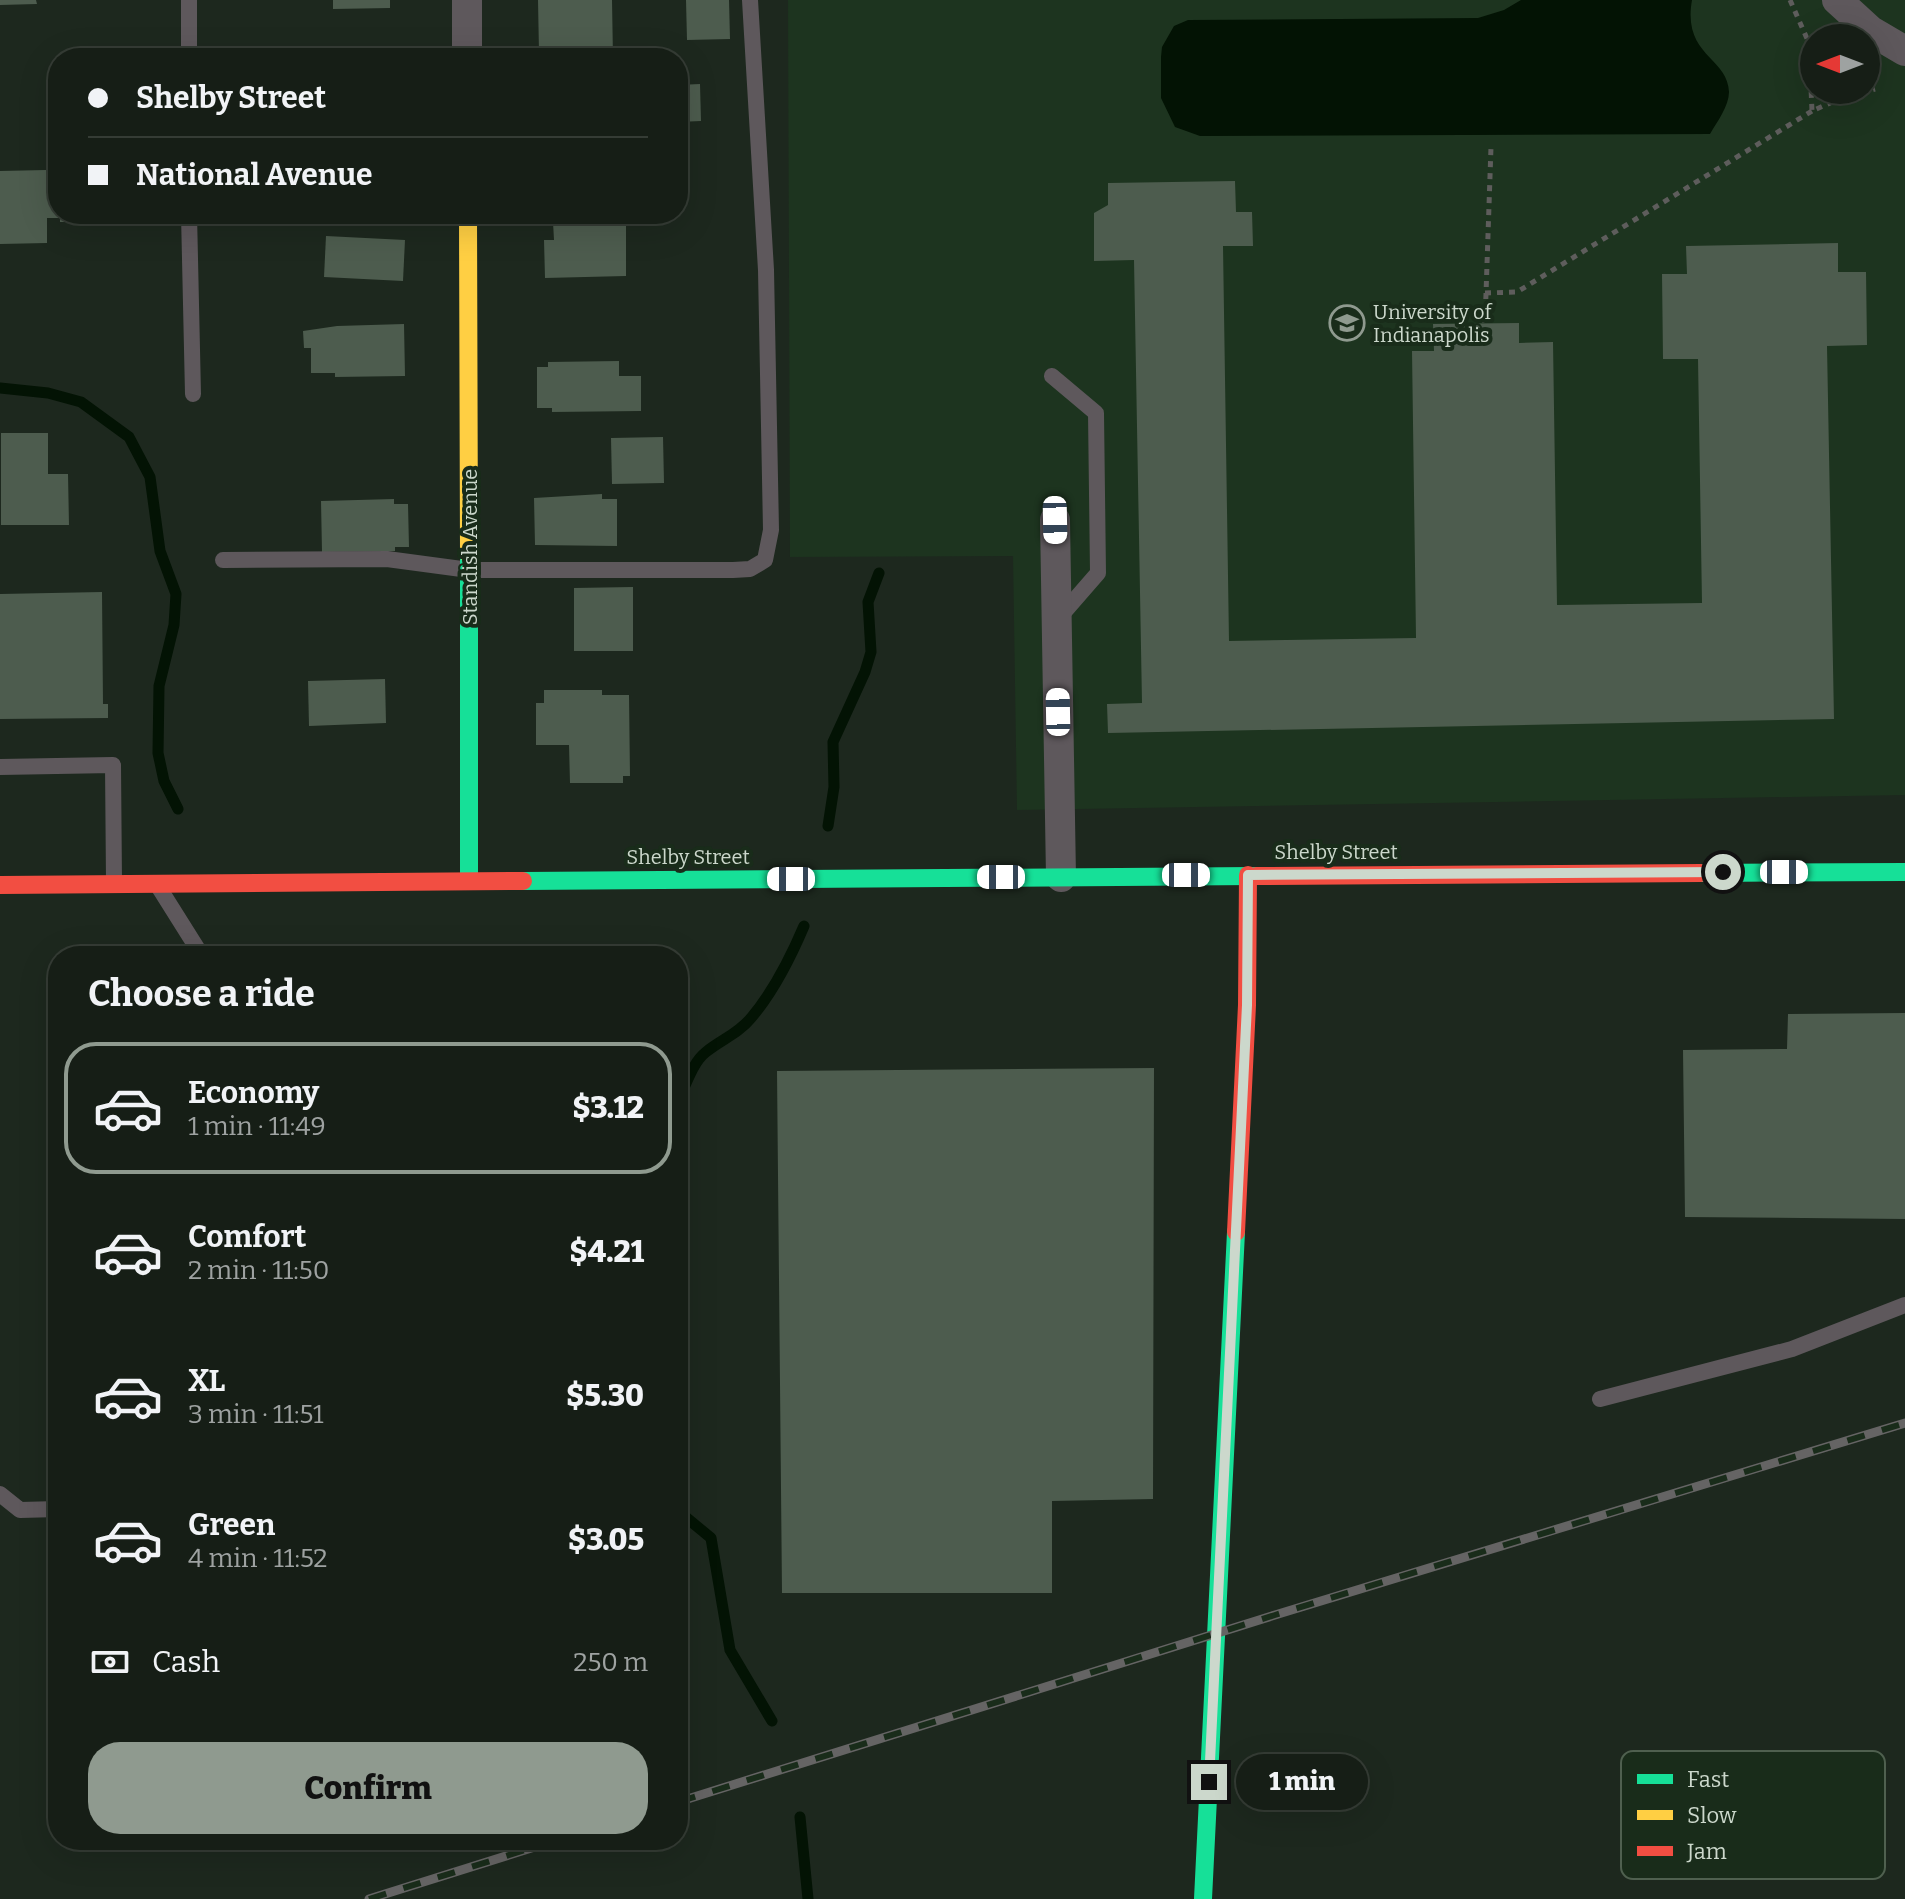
<!DOCTYPE html>
<html lang="en">
<head>
<meta charset="utf-8">
<style>
  :root { --surface:#161e16; --page:#1f271f; --text:#f1f3f6; --muted:#9ea2a1; --line:#353c35; --accent:#8f9a8f }
  body { margin:0; font-family:Bitter,serif; background:var(--page); color:var(--text); height:100vh; display:flex; flex-direction:column; font-size:30px; white-space:nowrap }
  * { box-sizing:border-box; margin:0 }
  p { font-size:26px; color:var(--muted) }
  .icon { flex:none; width:44px; height:44px; fill:none; stroke:currentColor; stroke-width:2; stroke-linecap:round; stroke-linejoin:round }
  .map { position:relative; flex:1; overflow:hidden }
  .side { position:absolute; left:48px; top:946px; width:640px; height:904px; display:flex; flex-direction:column; background:var(--surface); border-radius:32px; box-shadow:0 8px 32px #0002,0 0 0 2px var(--line) }
  .side>* { flex:none }
  .banner { position:absolute; left:48px; top:48px; width:640px; height:176px; border-radius:32px; box-shadow:0 8px 32px #0002,0 0 0 2px var(--line); display:grid; align-content:center; height:176px; padding:0 40px; background:var(--surface) }
  .needle { width:52px; rotate:270deg }
  .tools { position:absolute; left:1800px; top:24px; display:grid; gap:16px }
  .tools a { display:grid; place-items:center; width:80px; height:80px; border-radius:50%; background:var(--surface); box-shadow:0 8px 32px #0002,0 0 0 2px var(--line); font-size:40px }
  .end { position:absolute; width:36px; height:36px; margin:-18px; border:10px solid #ccd8cc; background:#111; box-shadow:0 0 0 4px #111 }
  .from { border-radius:50% }
  .bubble { position:absolute; height:56px; border-radius:28px; background:var(--surface); box-shadow:0 8px 32px #0002,0 0 0 2px var(--line); font-size:26px; font-weight:800; line-height:56px; text-align:center }
  .car { position:absolute; width:24px; height:48px; margin:-24px -12px; border-radius:10px; box-shadow:0 0 6px 2px #0007; background:linear-gradient(#fff 24%,#345 0 40%,#fff 0 76%,#345 0 86%,#fff 0) }
  .banner b { display:flex; align-items:center; gap:28px; height:76px; font-size:30px }
  .banner b+b { border-top:2px solid var(--line) }
  .banner i { width:20px; height:20px; background:var(--text) }
  ul { padding:0; list-style:none }
  li { display:flex; align-items:center; gap:24px; height:132px; margin:0 16px 12px; padding:0 24px; border:4px solid transparent; border-radius:32px }
  li div { flex:1 }
  li b { display:block; font-size:30px }
  li em { font-style:normal; font-weight:800 }
  li.active { border-color:var(--accent) }
  li>.icon { width:72px; height:72px; stroke-width:1.5 }
  h2 { padding:0 40px; font-size:36px; line-height:96px }
  .pay { display:flex; align-items:center; gap:20px; height:88px; padding:0 40px; font-size:30px }
  .pay p { margin-inline-start:auto }
  .primary-button { display:flex; gap:16px; margin-top:auto; padding:16px 40px }
  .primary-button a { flex:1; height:92px; border-radius:32px; background:var(--accent); color:#111; font-size:32px; font-weight:800; line-height:92px; text-align:center }
  .map>svg:first-child { display:block }
  .built { fill:#1d341f; fill-rule:evenodd }
  .water { fill:#031304 }
  .lines { fill:none; stroke-linecap:round; stroke-linejoin:round }
  .stream { stroke:#031304; stroke-width:11 }
  .building { fill:#4d5c4e }
  .path { stroke:#5e5d5c; stroke-width:5; stroke-dasharray:6 6; stroke-linecap:butt }
  .lane { stroke:#5e585c; stroke-width:16 }
  .street { stroke:#5e585c; stroke-width:30 }
  .fast { stroke:#16e098; stroke-width:18 }
  .slow { stroke:#ffcf43; stroke-width:18 }
  .jam { stroke:#f24e42; stroke-width:18 }
  .rail-casing { stroke:#656464; stroke-width:9 }
  .rail { stroke:#192c1a; stroke-width:6; stroke-dasharray:18; stroke-linecap:butt }
  .route { stroke:#ccd8cc; stroke-width:10 }
  .labels { text-anchor:middle; stroke-width:8; stroke-linejoin:round; paint-order:stroke }
  .poi-label { font-size:20px; fill:#ccd8cc; stroke:#192c1a; text-anchor:start }
  .street-label { font-size:20px; fill:#ccd8cc; stroke:#192c1a }
  .key { fill:#192c1a; stroke:#4f604f; stroke-width:2 }
  .key-label { font-size:22px; fill:#ccd8cc }
</style>
</head>
<body>
<div class="map">
<svg width="1905" height="1899" viewBox="0 0 1905 1899">
  <rect width="100%" height="100%" fill="#1d281e"/>
  <path class="built" d="M788,0H1905V795L1017,810L1013,556L790,557ZM1814,38H1866V90H1814Z"/>
  <path class="water" d="M1521,0H1692C1682,56 1728,57 1729,92C1729,106 1717,122 1710,134L1200,136L1175,127L1161,98V57L1162,47L1174,26L1188,20L1478,18L1504,10Z"/>
  <g class="lines">
    <g class="stream">
      <path d="M0,388L48,393L81,402L129,437L150,477L160,551L176,594L174,625L159,686L158,753L164,781L178,809"/>
      <path d="M828,826L834,787L833,742L865,672L871,652L868,602L879,573"/>
      <path d="M283,952L286,956"/>
      <path d="M678,1100C687,1084 692,1063 706,1052C722,1039 738,1034 751,1018C774,991 790,959 804,926"/>
      <path d="M678,1517L682,1514L711,1538L730,1650L772,1721"/>
      <path d="M800,1817L808,1899"/>
    </g>
  </g>
  <g class="building">
    <path d="M0,0H36L37,4L0,5Z"/>
    <path d="M333,0H390V8L333,9Z"/>
    <path d="M538,0H612L613,58H578V53H539Z"/>
    <path d="M686,0H729L730,39L687,40Z"/>
    <path d="M700,84L701,121L678,122V85Z"/>
    <path d="M46,170V174H58V214H104V222H60V218H47V243L0,244V171Z"/>
    <path d="M1235,181L1236,212H1252L1253,246H1223L1229,641L1416,638L1412,351H1434L1433,324L1519,323V343L1553,342L1557,605L1702,603L1698,359H1663L1662,274H1687L1686,246L1838,243V272H1866L1867,345L1827,346L1834,719L1108,733L1107,704L1142,703L1134,260L1094,261V213L1108,205V183Z"/>
    <path d="M626,221V276L545,278L544,240H554L553,222Z"/>
    <path d="M326,236L405,240L403,281L324,277Z"/>
    <path d="M404,324L405,376L335,377V373H311V348H304L303,331L337,326Z"/>
    <path d="M619,361V376H641V411L552,412V408H537V367H548V362Z"/>
    <path d="M1,433H48V474H68L69,525H1Z"/>
    <path d="M663,437L664,483L612,484L611,438Z"/>
    <path d="M602,494V499H617V546L535,545L534,498Z"/>
    <path d="M394,499V504H408L409,547H395V551L322,552L321,501Z"/>
    <path d="M633,587V651H574V588Z"/>
    <path d="M102,592L103,704H108V718L0,719V594Z"/>
    <path d="M385,679L386,723L309,726L308,681Z"/>
    <path d="M544,690H602V695H629L630,776H623V783H570L569,745H536V703H544Z"/>
    <path d="M1905,1013V1219L1685,1217L1683,1050L1787,1049L1788,1014Z"/>
    <path d="M1154,1068L1153,1499L1052,1501V1593H782L777,1071Z"/>
  </g>
  <g class="lines">
    <g class="path">
      <path d="M1790,0L1809,43L1812,111L1839,99L1875,89"/>
      <path d="M1485,293L1517,292L1812,111"/>
      <path d="M1485,323L1491,147"/>
    </g>
    <g class="lane">
      <path d="M189,0V58"/>
      <path d="M189,214L193,394"/>
      <path d="M1052,376L1096,413L1098,573L1058,619"/>
      <path d="M223,560L387,559L469,570H733L750,569L765,560L771,530L766,270L750,0"/>
      <path d="M0,767L113,765L114,882"/>
      <path d="M158,886L202,956"/>
      <path d="M1600,1399L1792,1349L1905,1305"/>
      <path d="M0,1494L20,1510L58,1509"/>
    </g>
    <g class="street">
      <path d="M467,0V58"/>
      <path d="M1837,0L1871,31L1905,51"/>
      <path d="M1055,520L1061,877"/>
    </g>
    <g class="fast">
      <path d="M469,555V881"/>
      <path d="M1701,873L1905,872"/>
      <path d="M523,881L1256,876"/>
      <path d="M1203,1899L1236,1232"/>
    </g>
    <path class="slow" d="M468,214L469,555"/>
    <g class="jam">
      <path d="M1256,876L1701,873"/>
      <path d="M0,885L523,881"/>
      <path d="M1236,1232L1247,1005L1248,875"/>
    </g>
    <defs>
      <g id="rail">
        <path d="M678,1802L1275,1615L1905,1423"/>
        <path d="M369,1899L557,1840"/>
      </g>
    </defs>
    <use href="#rail" class="rail-casing"/>
    <use href="#rail" class="rail"/>
  </g>
  <g class="lines">
    <path class="route" d="M1209,1782L1247,1005L1248,875L1723,872"/>
  </g>
  <defs>
    <symbol id="university-ring" viewBox="-11 -11 22 22"><circle r="9.5" fill="#192c1a" stroke="#8f9a8f" stroke-width="1.5"/><path d="M0-5L7-2L0 1L-7-2ZM-4 1L0 2.5L4 1V4Q0 6-4 4Z" fill="#8f9a8f"/></symbol>
  </defs>
  <g fill-rule="evenodd">
    <use href="#university-ring" x="1327" y="303" width="40" height="40"/>
  </g>
  <g class="labels">
    <g class="poi-label">
      <text x="1373" y="319">University of<tspan x="1373" dy="23">Indianapolis</tspan></text>
    </g>
    <g class="street-label">
      <text transform="translate(470 547) rotate(-90)" y="7">Standish Avenue</text>
      <text x="1336" y="859">Shelby Street</text>
      <text x="688" y="864">Shelby Street</text>
    </g>
  </g>
  <rect x="1621" y="1751" width="264" height="128" rx="12" class="key"/>
  <rect x="1637" y="1774" width="36" height="10" fill="#16e098"/>
  <rect x="1637" y="1810" width="36" height="10" fill="#ffcf43"/>
  <rect x="1637" y="1846" width="36" height="10" fill="#f24e42"/>
  <g class="key-label">
    <text x="1687" y="1787">Fast</text>
    <text x="1687" y="1823">Slow</text>
    <text x="1687" y="1859">Jam</text>
  </g>
</svg>
<div class="tools">
<a><svg class="needle" viewBox="-14 -14 28 28"><path d="M0-13l5 13h-10z" fill="#e53935"/><path d="M0 13l5-13h-10z" fill="#9ea2a1"/></svg></a>
</div>
<i class="end from" style="left:1723px;top:872px"></i>
<i class="end" style="left:1209px;top:1782px"></i>
<div class="bubble" style="left:1236px;top:1754px;width:132px">1 min</div>
<i class="car" style="left:1055px;top:520px;rotate:179deg"></i>
<i class="car" style="left:1058px;top:712px;rotate:359deg"></i>
<i class="car" style="left:1784px;top:872px;rotate:90deg"></i>
<i class="car" style="left:1186px;top:875px;rotate:90deg"></i>
<i class="car" style="left:1001px;top:877px;rotate:270deg"></i>
<i class="car" style="left:791px;top:879px;rotate:270deg"></i>
<div class="banner">
<b><i class="from"></i>Shelby Street</b>
<b><i></i>National Avenue</b>
</div>
<section class="side">
<h2>Choose a ride</h2>
<ul>
<li class="active"><svg class="icon" aria-label="car" viewBox="0 0 24 24"><path d="M5 17H2v-5l4-1 3-4h7l3 4 3 1v5h-3M9 17h6M6 11h13"/><circle cx="7" cy="17" r="2"/><circle cx="17" cy="17" r="2"/></svg><div><b>Economy</b><p>1 min · 11:49</p></div><em>$3.12</em></li>
<li><svg class="icon" aria-label="car" viewBox="0 0 24 24"><path d="M5 17H2v-5l4-1 3-4h7l3 4 3 1v5h-3M9 17h6M6 11h13"/><circle cx="7" cy="17" r="2"/><circle cx="17" cy="17" r="2"/></svg><div><b>Comfort</b><p>2 min · 11:50</p></div><em>$4.21</em></li>
<li><svg class="icon" aria-label="car" viewBox="0 0 24 24"><path d="M5 17H2v-5l4-1 3-4h7l3 4 3 1v5h-3M9 17h6M6 11h13"/><circle cx="7" cy="17" r="2"/><circle cx="17" cy="17" r="2"/></svg><div><b>XL</b><p>3 min · 11:51</p></div><em>$5.30</em></li>
<li><svg class="icon" aria-label="car" viewBox="0 0 24 24"><path d="M5 17H2v-5l4-1 3-4h7l3 4 3 1v5h-3M9 17h6M6 11h13"/><circle cx="7" cy="17" r="2"/><circle cx="17" cy="17" r="2"/></svg><div><b>Green</b><p>4 min · 11:52</p></div><em>$3.05</em></li>
</ul>
<div class="pay"><svg class="icon" aria-label="cash" viewBox="0 0 24 24"><path d="M3 7h18v10H3z"/><circle cx="12" cy="12" r="2"/></svg>Cash<p>250 m</p></div>
<div class="primary-button"><a>Confirm</a></div>
</section>
</div>
</body>
</html>
